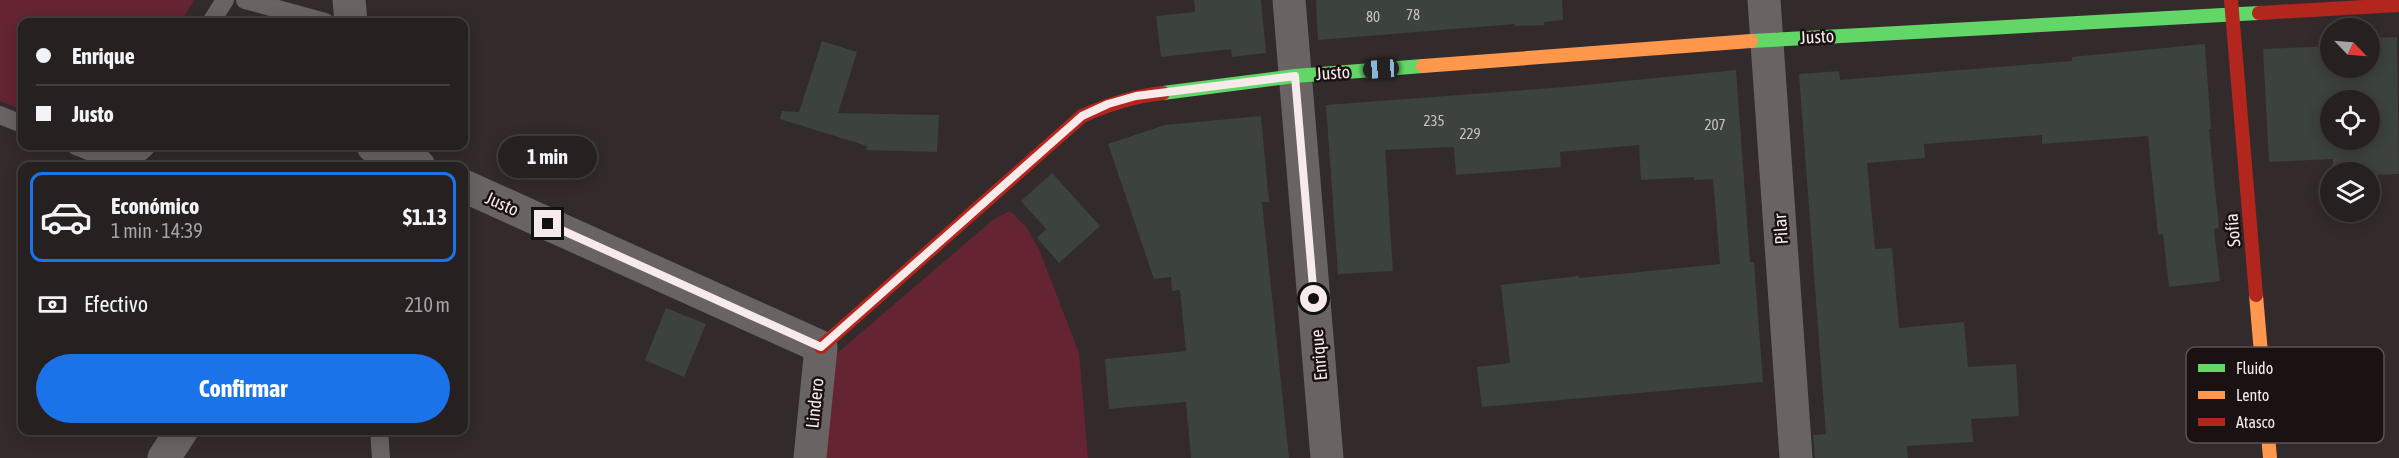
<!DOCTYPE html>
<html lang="es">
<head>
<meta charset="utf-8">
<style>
  :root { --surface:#262020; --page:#2e2829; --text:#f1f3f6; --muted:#a4a3a5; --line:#423e3e; --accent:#1a73e8 }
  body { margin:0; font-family:"Asap Condensed",sans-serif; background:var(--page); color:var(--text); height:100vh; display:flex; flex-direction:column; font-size:22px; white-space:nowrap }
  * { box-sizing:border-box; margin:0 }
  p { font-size:20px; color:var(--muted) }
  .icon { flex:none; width:33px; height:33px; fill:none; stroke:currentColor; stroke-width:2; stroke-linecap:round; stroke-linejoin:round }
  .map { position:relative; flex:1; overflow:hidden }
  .details { position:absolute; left:18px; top:162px; width:450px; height:273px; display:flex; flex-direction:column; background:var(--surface); border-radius:12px; box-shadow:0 3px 15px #0003,0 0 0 2px var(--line) }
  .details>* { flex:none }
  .hud { position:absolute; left:18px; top:18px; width:450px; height:132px; border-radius:12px; box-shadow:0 3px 15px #0003,0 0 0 2px var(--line); display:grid; align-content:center; height:132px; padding:0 18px; background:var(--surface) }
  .needle { width:39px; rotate:115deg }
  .controls { position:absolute; left:2320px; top:18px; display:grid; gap:12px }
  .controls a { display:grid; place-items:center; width:60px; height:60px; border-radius:50%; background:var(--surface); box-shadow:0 3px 15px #0003,0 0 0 2px var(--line); font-size:30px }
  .end { position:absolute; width:27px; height:27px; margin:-14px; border:8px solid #f7eaeb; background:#111; box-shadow:0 0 0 3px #111 }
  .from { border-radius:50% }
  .bubble { position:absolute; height:42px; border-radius:21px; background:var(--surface); box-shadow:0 3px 15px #0003,0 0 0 2px var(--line); font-size:20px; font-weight:700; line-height:42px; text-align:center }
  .car { position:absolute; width:18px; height:36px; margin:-18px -9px; border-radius:8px; box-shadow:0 0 4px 2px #0007; background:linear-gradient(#222 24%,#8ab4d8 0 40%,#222 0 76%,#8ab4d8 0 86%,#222 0) }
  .hud b { display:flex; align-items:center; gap:21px; height:57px; font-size:22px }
  .hud b+b { border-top:2px solid var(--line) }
  .hud i { width:15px; height:15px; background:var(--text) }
  ul { padding:10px 0 0; list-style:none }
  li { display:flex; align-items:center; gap:18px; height:90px; margin:0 12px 9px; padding:0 6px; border:3px solid var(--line); border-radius:12px }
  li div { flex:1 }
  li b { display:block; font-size:22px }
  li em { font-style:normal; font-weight:700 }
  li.on { border-color:var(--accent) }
  li>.icon { width:54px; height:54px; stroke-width:1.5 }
  .pay { display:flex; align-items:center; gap:15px; height:66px; padding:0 18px; font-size:22px }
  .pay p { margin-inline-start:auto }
  .primary-button { display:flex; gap:12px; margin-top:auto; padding:12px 18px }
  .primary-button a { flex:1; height:69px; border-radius:36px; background:var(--accent); color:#fff; font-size:24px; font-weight:700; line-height:69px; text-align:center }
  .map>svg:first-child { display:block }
  .green { fill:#652431 }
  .building { fill:#3c423c; fill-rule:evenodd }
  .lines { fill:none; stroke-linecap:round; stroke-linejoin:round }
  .lane { stroke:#696364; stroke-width:18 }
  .street { stroke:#696364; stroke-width:33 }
  .fast { stroke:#63d668; stroke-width:14 }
  .slow { stroke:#ff974d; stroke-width:14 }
  .jam { stroke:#b3261e; stroke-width:14 }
  .route { stroke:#f7eaeb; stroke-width:8 }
  .labels { text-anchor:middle; stroke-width:5; stroke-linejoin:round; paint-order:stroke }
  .number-label { font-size:15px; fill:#c8c0bf }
  .street-label { font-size:18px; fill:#f7eaeb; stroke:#191112 }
  .key { fill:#191112; stroke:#5c5253; stroke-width:1.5 }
  .key-label { font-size:16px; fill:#f7eaeb }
</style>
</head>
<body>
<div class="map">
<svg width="2399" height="458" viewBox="0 0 2399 458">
  <rect width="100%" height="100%" fill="#332a2b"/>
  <g class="green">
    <path d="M0,0H194L181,22H22V110L0,101Z"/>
    <path d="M1010,211L1026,227L1039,249L1079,353L1088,458H826L835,355L994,219Z"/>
  </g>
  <g class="building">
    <path d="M1194,0H1261L1266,53L1232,57L1231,49L1161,57L1156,16L1195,12Z"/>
    <path d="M1316,0H1562L1563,20L1544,22V25L1515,26V24L1318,40Z"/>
    <path d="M2397,37L2399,174L2370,175V172H2333V159L2269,162L2263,49L2331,46V68H2370V38ZM2331,100H2370V140H2331Z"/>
    <path d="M822,41L857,52L838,113L939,115L937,152L866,150L867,146L780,119L782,111L799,112Z"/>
    <path d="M2205,44L2211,129H2209L2219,228L2214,229L2220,281L2169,287L2163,234L2158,235L2148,136L2042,144V135L1924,144L1925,158L1867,163L1875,249L1892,248L1899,328L1964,322L1968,367L2016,364L2019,416L1971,419L1973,442L1907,446L1908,458H1815L1813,435L1826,434L1799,74L1839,71L1840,80L2072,61V57Z"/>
    <path d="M1736,70L1750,262H1754L1763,382L1482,407L1477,367L1510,363L1501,285L1579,276V278L1720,264L1713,179L1694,180V177L1641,180L1639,145L1560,152L1561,167L1456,175L1454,147L1385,150L1393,271L1338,274L1326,105L1565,87Z"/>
    <path d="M1261,116L1269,202H1262L1289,458H1191L1186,402L1109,409L1105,359L1186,351L1180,290L1172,291L1171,277L1154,279L1108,144L1165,125Z"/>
    <path d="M1052,173L1100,226L1059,263L1037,238L1046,229L1021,201Z"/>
    <path d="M666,308L706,324L684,377L645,360Z"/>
  </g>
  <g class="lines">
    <g class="lane">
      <path d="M245,0L325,22"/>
      <path d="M211,22L225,0"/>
      <path d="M0,115L22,124"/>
      <path d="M76,146C103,156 124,172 147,146"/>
      <path d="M379,430L381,458"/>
    </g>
    <g class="street">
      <path d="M349,0L351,22"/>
      <path d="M1289,0L1327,458"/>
      <path d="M1764,0L1796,458"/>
      <path d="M373,146L419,166"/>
      <path d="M464,186L821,347L810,458"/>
      <path d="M164,458L182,430"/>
    </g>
    <g class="fast">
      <path d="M1751,41L2259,13"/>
      <path d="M1163,93L1295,76L1423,66"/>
    </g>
    <g class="slow">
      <path d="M1423,66L1751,41"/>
      <path d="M2256,295L2270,458"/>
    </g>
    <g class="jam">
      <path d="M2231,0L2256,295"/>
      <path d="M2259,13L2399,5"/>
      <path d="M821,347L1082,116C1109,104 1134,96 1163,93"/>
    </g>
  </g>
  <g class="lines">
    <path class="route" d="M548,224L821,347L1082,116L1108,104L1136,96L1295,76L1314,299"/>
  </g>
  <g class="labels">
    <g class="number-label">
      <text x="1413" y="20">78</text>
      <text x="1373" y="22">80</text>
      <text x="1434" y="126">235</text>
      <text x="1715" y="130">207</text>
      <text x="1470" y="139">229</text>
    </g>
    <g class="street-label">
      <text transform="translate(1817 37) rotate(-3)" y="6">Justo</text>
      <text transform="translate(1333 73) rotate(-4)" y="6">Justo</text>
      <text transform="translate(502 204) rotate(24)" y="6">Justo</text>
      <text transform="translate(1781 229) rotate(-94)" y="6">Pilar</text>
      <text transform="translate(2233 230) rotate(-95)" y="6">Sofía</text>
      <text transform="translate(1319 355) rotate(-95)" y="6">Enrique</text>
      <text transform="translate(815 403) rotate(-84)" y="6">Lindero</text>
    </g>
  </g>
  <rect x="2186" y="347" width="198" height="96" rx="9" class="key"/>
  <rect x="2198" y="364" width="27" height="8" fill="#63d668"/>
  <rect x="2198" y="391" width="27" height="8" fill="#ff974d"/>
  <rect x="2198" y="418" width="27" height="8" fill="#b3261e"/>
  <g class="key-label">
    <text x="2236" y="374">Fluido</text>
    <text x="2236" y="401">Lento</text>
    <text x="2236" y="428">Atasco</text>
  </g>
</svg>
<div class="controls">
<a><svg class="needle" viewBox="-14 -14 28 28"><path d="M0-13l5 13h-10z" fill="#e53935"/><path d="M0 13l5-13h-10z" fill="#a4a3a5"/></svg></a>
<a><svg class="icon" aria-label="locate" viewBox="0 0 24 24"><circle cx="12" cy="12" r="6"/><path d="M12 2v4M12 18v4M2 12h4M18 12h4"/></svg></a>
<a><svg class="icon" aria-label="layers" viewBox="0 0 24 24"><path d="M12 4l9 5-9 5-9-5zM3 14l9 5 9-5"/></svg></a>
</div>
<i class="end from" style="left:1314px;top:299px"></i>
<i class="end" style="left:548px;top:224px"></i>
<div class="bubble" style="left:498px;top:136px;width:99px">1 min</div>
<i class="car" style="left:1381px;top:69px;rotate:266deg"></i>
<div class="hud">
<b><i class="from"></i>Enrique</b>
<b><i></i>Justo</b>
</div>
<section class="details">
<ul>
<li class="on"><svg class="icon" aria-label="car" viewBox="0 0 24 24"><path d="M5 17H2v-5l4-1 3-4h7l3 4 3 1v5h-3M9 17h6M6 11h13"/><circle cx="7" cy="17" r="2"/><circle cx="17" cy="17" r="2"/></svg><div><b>Económico</b><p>1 min · 14:39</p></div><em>$1.13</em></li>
</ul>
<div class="pay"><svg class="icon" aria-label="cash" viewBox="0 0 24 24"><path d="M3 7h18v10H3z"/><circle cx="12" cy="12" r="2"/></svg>Efectivo<p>210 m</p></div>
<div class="primary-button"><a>Confirmar</a></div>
</section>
</div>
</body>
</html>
